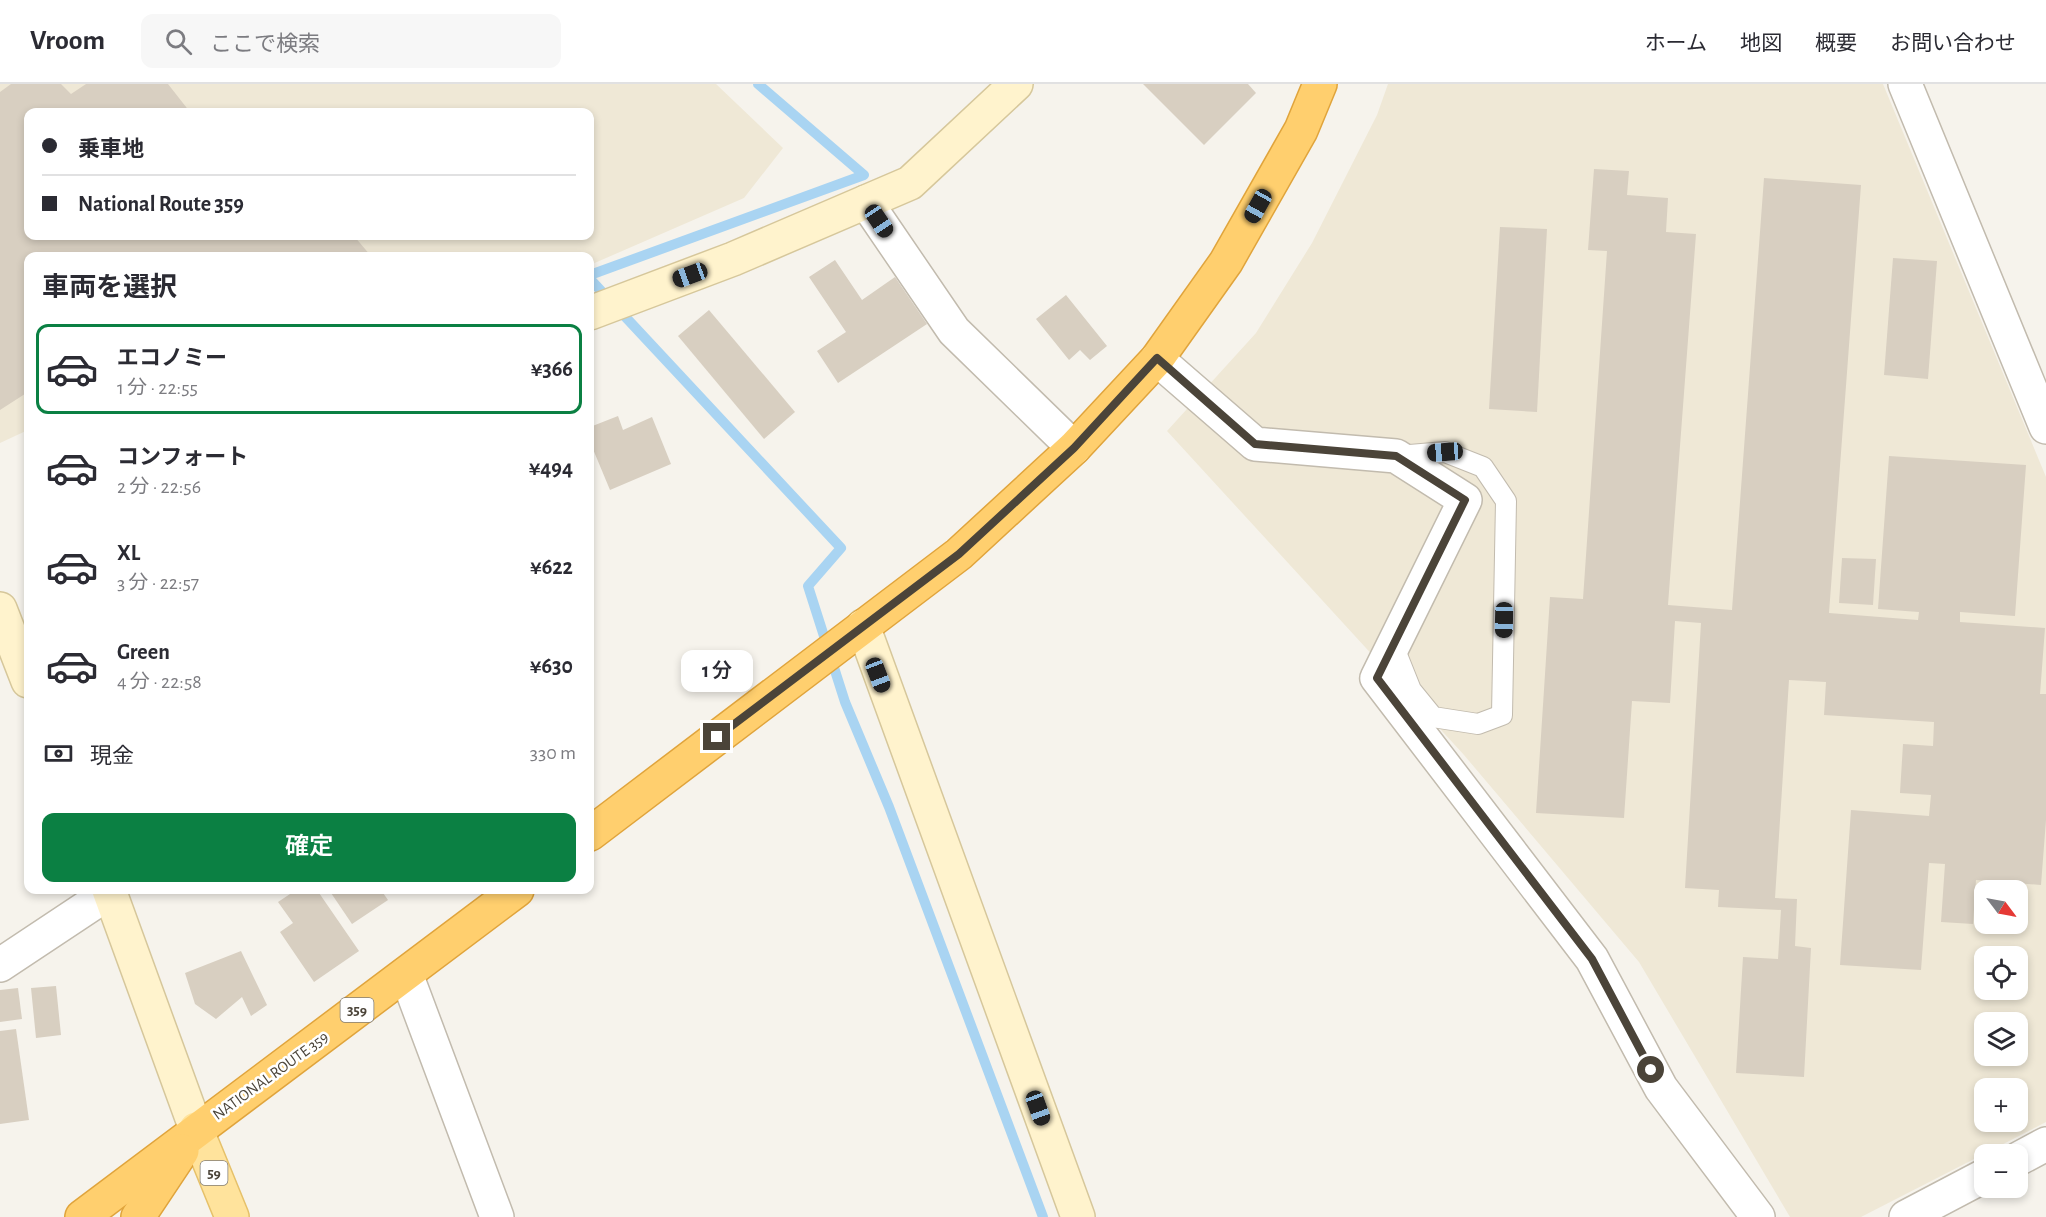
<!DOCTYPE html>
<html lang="ja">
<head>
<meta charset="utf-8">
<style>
  :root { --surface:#fff; --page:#f7f7f7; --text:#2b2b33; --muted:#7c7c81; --line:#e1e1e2; --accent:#0b8043 }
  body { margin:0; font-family:"Alegreya Sans","Noto Sans JP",sans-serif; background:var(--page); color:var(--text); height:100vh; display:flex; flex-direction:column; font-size:22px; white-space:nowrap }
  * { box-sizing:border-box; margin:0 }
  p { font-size:20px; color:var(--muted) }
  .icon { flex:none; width:33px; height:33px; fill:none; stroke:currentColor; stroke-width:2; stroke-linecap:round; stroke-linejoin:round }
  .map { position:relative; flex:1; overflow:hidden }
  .drawer { position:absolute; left:24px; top:168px; width:570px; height:642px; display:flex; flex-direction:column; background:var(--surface); border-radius:12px; box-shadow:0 3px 9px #0003 }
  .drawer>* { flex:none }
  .hud { position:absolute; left:24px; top:24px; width:570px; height:132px; border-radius:12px; box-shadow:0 3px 9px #0003; display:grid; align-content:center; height:132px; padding:0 18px; background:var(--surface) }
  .needle { width:39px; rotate:122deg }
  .controls { position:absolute; left:1974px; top:796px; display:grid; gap:12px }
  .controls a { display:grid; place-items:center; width:54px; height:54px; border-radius:12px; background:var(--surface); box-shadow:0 3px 9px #0003; font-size:30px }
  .end { position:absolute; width:27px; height:27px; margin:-14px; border:8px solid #4b4439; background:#fff; box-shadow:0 0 0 3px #fff }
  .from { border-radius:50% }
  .bubble { position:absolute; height:42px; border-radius:12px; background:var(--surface); box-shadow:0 3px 9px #0003; font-size:20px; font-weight:600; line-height:42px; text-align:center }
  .car { position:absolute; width:18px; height:36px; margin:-18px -9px; border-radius:8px; box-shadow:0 0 4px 2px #0007; background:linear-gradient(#222 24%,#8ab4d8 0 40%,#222 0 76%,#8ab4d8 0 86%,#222 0) }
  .hud b { display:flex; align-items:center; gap:21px; height:57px; font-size:22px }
  .hud b+b { border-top:2px solid var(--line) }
  .hud i { width:15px; height:15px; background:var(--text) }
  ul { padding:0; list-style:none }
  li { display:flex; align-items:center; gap:18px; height:90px; margin:0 12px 9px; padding:0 6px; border:3px solid transparent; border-radius:12px }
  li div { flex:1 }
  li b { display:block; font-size:22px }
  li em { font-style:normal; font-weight:600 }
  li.active { border-color:var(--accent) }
  li>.icon { width:54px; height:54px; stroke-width:1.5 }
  h2 { padding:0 18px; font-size:27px; line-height:72px }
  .pay { display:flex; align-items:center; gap:15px; height:66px; padding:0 18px; font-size:22px }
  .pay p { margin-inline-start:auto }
  .cta { display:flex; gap:12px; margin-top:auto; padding:12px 18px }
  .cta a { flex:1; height:69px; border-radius:12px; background:var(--accent); color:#fff; font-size:24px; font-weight:600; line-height:69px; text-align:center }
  header { display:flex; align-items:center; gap:36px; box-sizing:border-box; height:84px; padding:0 30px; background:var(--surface); border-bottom:2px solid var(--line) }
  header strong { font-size:28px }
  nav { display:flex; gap:33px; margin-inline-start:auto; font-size:21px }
  .search { width:420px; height:54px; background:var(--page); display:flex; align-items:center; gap:15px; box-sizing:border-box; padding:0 21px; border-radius:12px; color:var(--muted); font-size:22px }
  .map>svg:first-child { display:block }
  .education { fill:#efe8d6; fill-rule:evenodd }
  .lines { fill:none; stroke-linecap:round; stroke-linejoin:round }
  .stream { stroke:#a9d4f2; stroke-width:10 }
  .building { fill:#d8cfc1 }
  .lane-casing { stroke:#c2bbae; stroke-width:22 }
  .street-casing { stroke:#c2bbae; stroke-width:36 }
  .secondary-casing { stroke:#d6c79b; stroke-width:36 }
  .primary-casing { stroke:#e6c16a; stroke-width:36 }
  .highway-casing { stroke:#e0a43c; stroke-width:36 }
  .lane { stroke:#fff; stroke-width:20 }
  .street { stroke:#fff; stroke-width:33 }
  .secondary { stroke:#fff3cd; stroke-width:33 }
  .primary { stroke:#ffe39c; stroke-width:33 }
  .highway { stroke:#ffcf6e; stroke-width:33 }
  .route { stroke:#4b4439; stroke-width:8 }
  .labels { text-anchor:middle; stroke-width:5; stroke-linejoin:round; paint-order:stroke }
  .shield { fill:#fff; stroke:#817c74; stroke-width:1.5 }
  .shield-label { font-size:15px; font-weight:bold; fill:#4b4439 }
  .street-label { font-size:16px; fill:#4b4439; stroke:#fff }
</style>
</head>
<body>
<header>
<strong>Vroom</strong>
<div class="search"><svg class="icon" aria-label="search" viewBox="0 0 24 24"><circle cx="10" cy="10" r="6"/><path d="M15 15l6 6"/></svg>ここで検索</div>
<nav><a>ホーム</a><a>地図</a><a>概要</a><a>お問い合わせ</a></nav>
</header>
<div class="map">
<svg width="2046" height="1133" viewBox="0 0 2046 1133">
  <rect width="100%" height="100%" fill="#f6f3ec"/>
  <g class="education">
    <path d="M0,0H716L783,64L744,114L590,181V172H28V346L0,359ZM28,28H590V152H28Z"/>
    <path d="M1388,0H1883L2046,393V1038L1861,1133H1790L1639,878L1464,671L1167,347L1256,249L1312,159L1377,31ZM1984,807H2018V840H1984ZM1984,873H2018V906H1984ZM1984,939H2018V972H1984ZM1984,1005H2018V1038H1984Z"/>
  </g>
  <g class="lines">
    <g class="stream">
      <path d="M590,191L864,91L758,0"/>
      <path d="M590,195L841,464L808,502L845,618L889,723L1043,1133"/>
    </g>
  </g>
  <g class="building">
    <path d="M11,0H61L71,10L86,0H168L190,28H28V152H354L371,172H28V308L0,326V8Z"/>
    <path d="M1143,0H1248L1256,9L1204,61Z"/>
    <path d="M1594,85L1629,87L1627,111L1668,114L1666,148L1696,150L1668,521L1732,526L1764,94L1861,101L1829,529L1918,536L1919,528L1878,525L1889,372L2026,381L2015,532L1960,528V538L2045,544L2040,610H2046V736L2041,801L1976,796L1973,840L1941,838L1945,780L1929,779L1921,886L1840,881L1851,726L1929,732L1931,711L1900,709L1903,660L1933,662L1934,638L1824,631L1826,598L1789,596L1775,814L1797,815L1795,862L1811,864L1804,993L1736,989L1743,873L1778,875L1781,826L1718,823L1719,806L1685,804L1701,539L1675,537L1670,619L1632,617L1624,734L1536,729L1550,513L1583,515L1607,167L1588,166Z"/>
    <path d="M1500,143L1547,145L1537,328L1489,325Z"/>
    <path d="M1893,174L1937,177L1928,295L1884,291Z"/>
    <path d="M835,176L862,216L895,193L927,240L838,299L817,267L846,248L809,193Z"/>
    <path d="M1066,211L1107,262L1090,276L1080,266L1069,276L1036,235Z"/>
    <path d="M709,226L795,328L764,355L678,252Z"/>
    <path d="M618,332L623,346L652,333L671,380L610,406L590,358V343Z"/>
    <path d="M1842,474L1876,475L1873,521L1839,519Z"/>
    <path d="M296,806H317L359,867L314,898L280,848L293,839L278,818Z"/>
    <path d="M329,806H381L388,816L352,840Z"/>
    <path d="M241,867L267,921L251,932L242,913L216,935L195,920L185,889Z"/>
    <path d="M56,902L61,951L36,954L31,904Z"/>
    <path d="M18,904L22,935L0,938V906Z"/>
    <path d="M16,945L29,1036L0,1040V947Z"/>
  </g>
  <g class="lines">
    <defs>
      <path id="lane" d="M1393,561L1411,606L1433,633L1478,640L1502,631L1506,417L1483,383L1445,368L1398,372"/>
      <g id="street">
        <path d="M1905,0L2046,343"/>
        <path d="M866,118L954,247L1074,364"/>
        <path d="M1157,275L1255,360L1396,372L1465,416L1377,594L1592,875L1661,1004L1758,1133"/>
        <path d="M0,881L110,808"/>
        <path d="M406,890L497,1133"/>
        <path d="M2018,1075L2046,1060"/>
        <path d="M1906,1133L1984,1092"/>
      </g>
      <g id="secondary">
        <path d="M590,229L733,175L910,99L1016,0"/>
        <path d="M0,525L28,597"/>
        <path d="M863,542L1078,1133"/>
        <path d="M109,806L196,1045"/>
      </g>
      <path id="primary" d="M196,1045L232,1133"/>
      <g id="highway">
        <path d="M590,750L959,470L1074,364L1157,275L1226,178L1301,46L1320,0"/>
        <path d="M82,1133L517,806"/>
        <path d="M138,1133L182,1067"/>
      </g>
    </defs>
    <use href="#lane" class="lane-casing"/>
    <use href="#street" class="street-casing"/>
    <use href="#secondary" class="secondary-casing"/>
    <use href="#primary" class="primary-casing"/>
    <use href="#highway" class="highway-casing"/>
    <use href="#lane" class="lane"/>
    <use href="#street" class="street"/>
    <use href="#secondary" class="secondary"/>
    <use href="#primary" class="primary"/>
    <use href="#highway" class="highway"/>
  </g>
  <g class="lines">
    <path class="route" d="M717,653L959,470L1074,364L1157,274L1255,360L1396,372L1465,416L1377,594L1592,875L1651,986"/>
  </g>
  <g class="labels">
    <g class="shield">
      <rect x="340.5" y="914" width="33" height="24" rx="4.5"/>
      <rect x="200.5" y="1077" width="27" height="24" rx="4.5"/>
    </g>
    <g class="shield-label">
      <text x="357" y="931">359</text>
      <text x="214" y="1094">59</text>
    </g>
    <g class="street-label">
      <text transform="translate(270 991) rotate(-36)" y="6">NATIONAL ROUTE 359</text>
    </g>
  </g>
</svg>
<div class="controls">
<a><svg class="needle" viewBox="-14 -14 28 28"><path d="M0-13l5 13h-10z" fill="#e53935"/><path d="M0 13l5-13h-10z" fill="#7c7c81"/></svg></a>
<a><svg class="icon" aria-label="locate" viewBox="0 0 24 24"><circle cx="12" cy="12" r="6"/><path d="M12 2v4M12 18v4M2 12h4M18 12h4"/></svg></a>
<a><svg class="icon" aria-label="layers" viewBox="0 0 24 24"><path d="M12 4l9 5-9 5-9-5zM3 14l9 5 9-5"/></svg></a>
<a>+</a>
<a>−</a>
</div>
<i class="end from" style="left:1651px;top:986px"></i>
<i class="end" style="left:717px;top:653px"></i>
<div class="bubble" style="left:681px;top:566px;width:72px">1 分</div>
<i class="car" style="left:1258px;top:122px;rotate:209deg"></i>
<i class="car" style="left:879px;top:137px;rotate:146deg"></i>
<i class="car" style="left:690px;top:191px;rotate:250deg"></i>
<i class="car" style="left:1445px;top:368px;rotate:266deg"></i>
<i class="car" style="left:1504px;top:536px;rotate:181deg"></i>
<i class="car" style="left:878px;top:591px;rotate:159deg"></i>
<i class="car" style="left:1038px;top:1024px;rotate:160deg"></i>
<div class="hud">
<b><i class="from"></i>乗車地</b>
<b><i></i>National Route 359</b>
</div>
<section class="drawer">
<h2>車両を選択</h2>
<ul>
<li class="active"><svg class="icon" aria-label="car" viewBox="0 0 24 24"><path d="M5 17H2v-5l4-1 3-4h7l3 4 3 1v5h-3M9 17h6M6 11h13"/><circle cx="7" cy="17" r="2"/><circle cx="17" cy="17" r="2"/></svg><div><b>エコノミー</b><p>1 分 · 22:55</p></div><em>¥366</em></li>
<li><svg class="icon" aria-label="car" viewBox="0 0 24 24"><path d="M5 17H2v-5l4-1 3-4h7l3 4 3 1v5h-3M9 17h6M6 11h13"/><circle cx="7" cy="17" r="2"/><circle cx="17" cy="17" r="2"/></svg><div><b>コンフォート</b><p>2 分 · 22:56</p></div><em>¥494</em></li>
<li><svg class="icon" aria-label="car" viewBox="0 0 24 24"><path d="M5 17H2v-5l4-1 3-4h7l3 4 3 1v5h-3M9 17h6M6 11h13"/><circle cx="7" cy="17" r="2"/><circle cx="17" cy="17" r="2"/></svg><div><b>XL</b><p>3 分 · 22:57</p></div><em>¥622</em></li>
<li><svg class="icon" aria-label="car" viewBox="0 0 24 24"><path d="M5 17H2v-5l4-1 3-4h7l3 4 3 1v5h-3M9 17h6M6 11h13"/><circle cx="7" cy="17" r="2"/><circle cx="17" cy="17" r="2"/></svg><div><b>Green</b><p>4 分 · 22:58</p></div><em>¥630</em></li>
</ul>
<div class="pay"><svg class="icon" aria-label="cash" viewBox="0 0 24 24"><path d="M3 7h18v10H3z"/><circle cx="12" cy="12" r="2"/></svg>現金<p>330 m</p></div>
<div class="cta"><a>確定</a></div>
</section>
</div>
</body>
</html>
